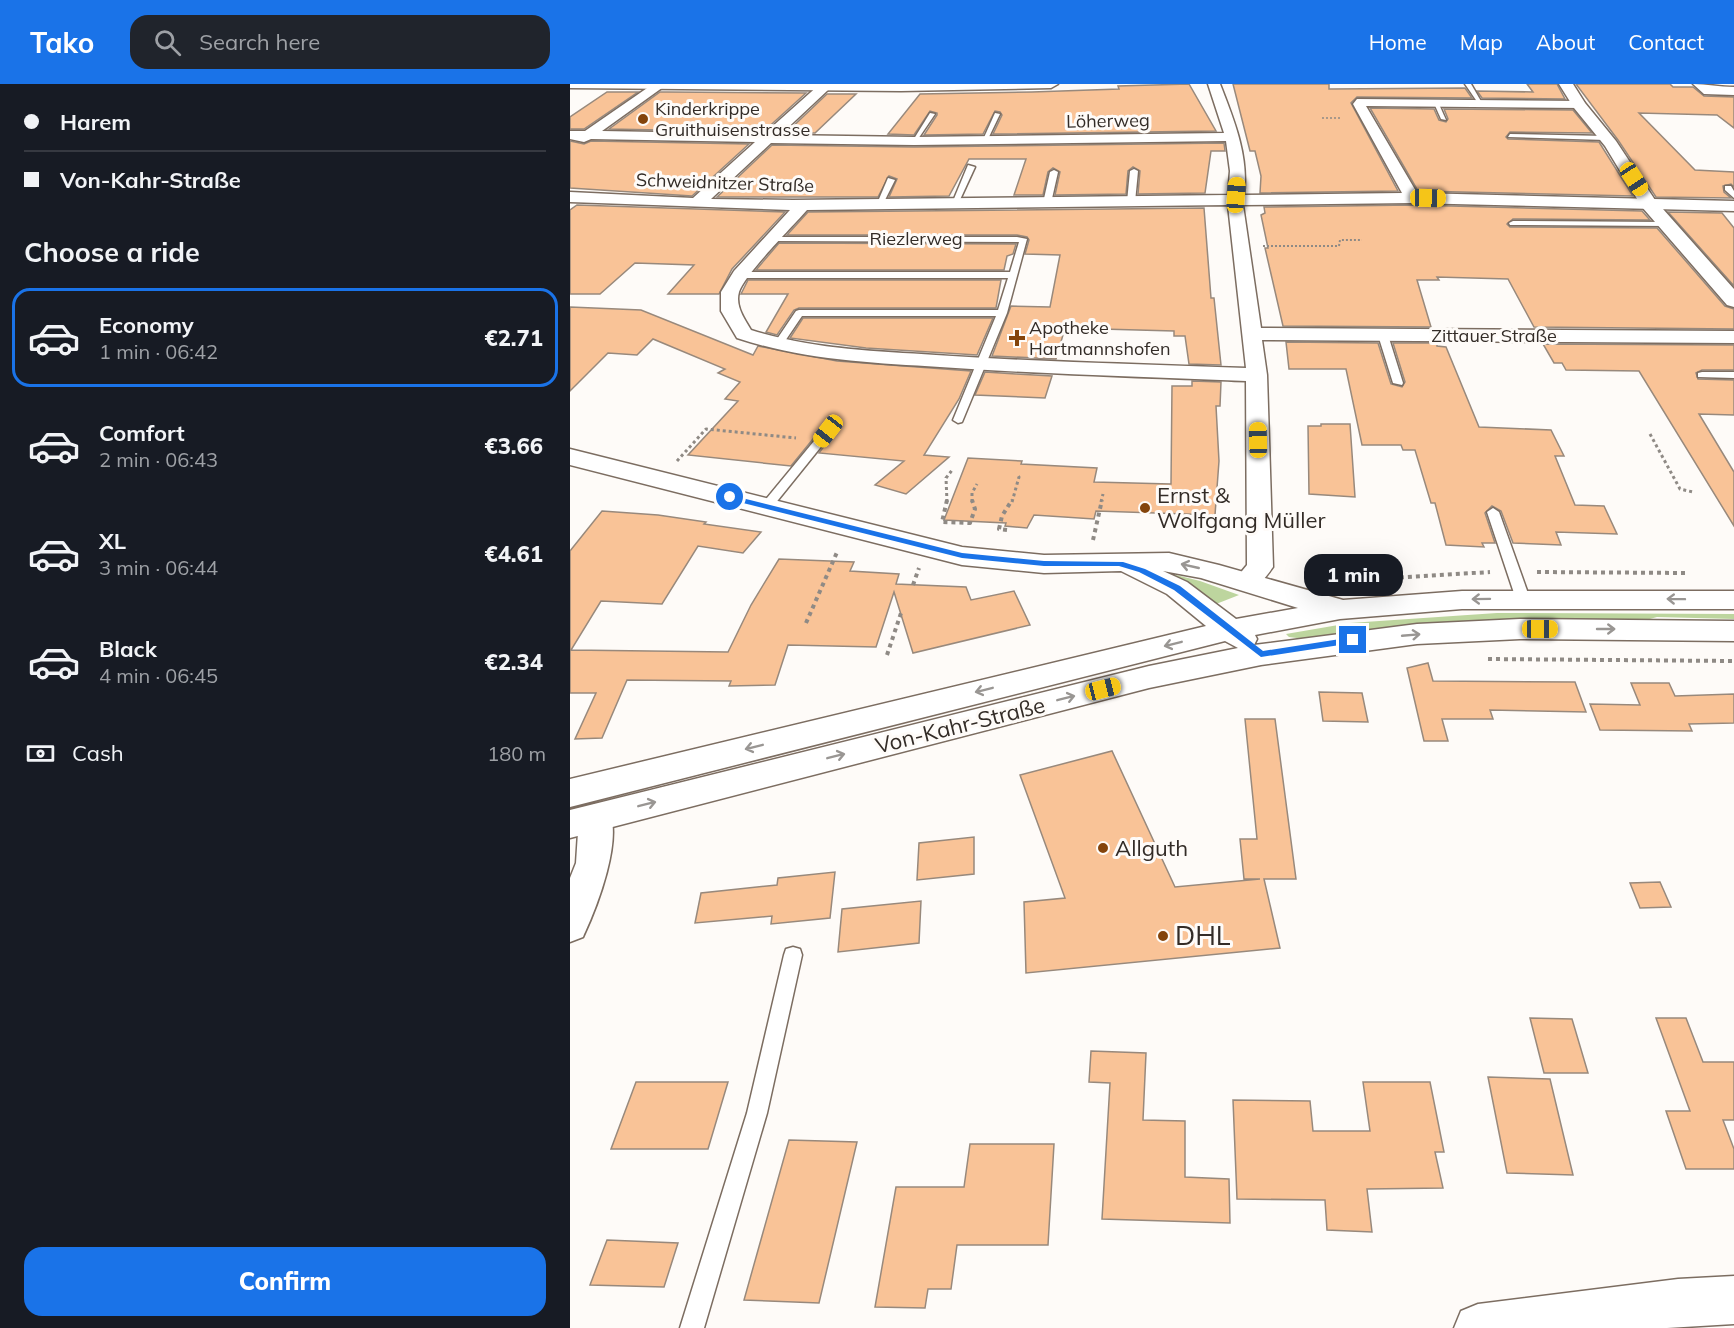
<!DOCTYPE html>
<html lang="en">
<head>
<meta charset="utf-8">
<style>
  :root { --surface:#171b24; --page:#20242c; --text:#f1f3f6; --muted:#9ea1a6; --line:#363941; --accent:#1a73e8 }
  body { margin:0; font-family:Mulish,sans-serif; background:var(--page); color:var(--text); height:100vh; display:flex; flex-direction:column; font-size:22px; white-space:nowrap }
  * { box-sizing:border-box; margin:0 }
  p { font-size:20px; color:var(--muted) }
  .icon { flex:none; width:33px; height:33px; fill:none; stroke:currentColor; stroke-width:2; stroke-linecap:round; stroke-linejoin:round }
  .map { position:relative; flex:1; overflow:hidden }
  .drawer { display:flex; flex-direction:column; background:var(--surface); width:570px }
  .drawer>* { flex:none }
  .hud { display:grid; align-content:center; height:132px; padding:0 24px; background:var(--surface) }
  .end { position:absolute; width:27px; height:27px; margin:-14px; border:8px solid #1a73e8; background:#fff; box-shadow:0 0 0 3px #fff }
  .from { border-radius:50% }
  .bubble { position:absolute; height:42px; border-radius:18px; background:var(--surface); box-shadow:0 6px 24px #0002; font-size:20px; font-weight:800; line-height:42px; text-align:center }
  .car { position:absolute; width:18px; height:36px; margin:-18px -9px; border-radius:8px; box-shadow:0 0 4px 2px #0007; background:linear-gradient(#f5c518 24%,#345 0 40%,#f5c518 0 76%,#345 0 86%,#f5c518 0) }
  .hud b { display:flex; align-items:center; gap:21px; height:57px; font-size:22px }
  .hud b+b { border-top:2px solid var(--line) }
  .hud i { width:15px; height:15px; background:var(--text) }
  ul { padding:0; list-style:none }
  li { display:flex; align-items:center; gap:18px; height:99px; margin:0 12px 9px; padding:0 12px; border:3px solid transparent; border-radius:18px }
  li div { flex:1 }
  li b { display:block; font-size:22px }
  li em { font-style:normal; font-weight:800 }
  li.on { border-color:var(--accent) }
  li>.icon { width:54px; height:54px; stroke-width:1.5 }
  h2 { padding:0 24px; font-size:27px; line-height:72px }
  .pay { display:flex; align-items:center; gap:15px; height:66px; padding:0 24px; font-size:22px }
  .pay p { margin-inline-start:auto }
  .button { display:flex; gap:12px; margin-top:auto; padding:12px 24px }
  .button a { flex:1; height:69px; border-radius:18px; background:var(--accent); color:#fff; font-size:24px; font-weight:800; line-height:69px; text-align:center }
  header { display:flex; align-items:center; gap:36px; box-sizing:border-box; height:84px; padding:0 30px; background:var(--accent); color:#fff }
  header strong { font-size:28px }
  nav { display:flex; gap:33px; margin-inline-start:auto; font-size:21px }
  .search { width:420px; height:54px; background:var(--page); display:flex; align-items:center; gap:15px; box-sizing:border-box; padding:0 21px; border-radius:18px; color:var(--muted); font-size:22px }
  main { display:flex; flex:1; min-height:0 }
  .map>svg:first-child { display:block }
  .green { fill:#bdd59e }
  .building { fill:#f9c397; stroke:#98897c; stroke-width:1.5 }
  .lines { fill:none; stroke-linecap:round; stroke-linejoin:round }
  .lane-casing { stroke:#7c6d61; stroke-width:3 }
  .street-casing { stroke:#7c6d61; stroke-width:3 }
  .secondary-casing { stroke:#7c6d61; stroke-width:3 }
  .path-far3 { stroke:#8f8a85; stroke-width:1.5; stroke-dasharray:2 2; stroke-linecap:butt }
  .path-far2 { stroke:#8f8a85; stroke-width:2; stroke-dasharray:2 2; stroke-linecap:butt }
  .path-far1 { stroke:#8f8a85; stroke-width:3; stroke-dasharray:3 3; stroke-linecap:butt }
  .path { stroke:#8f8a85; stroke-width:4; stroke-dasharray:4 4; stroke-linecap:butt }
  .lane { fill:#fff; fill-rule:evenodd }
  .street { fill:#fff; fill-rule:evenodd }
  .secondary { fill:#fff; fill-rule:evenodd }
  .oneway { stroke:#999693 }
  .route { fill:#1a73e8 }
  .poi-dot { fill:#84440b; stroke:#fefbf8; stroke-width:2 }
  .labels { text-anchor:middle; stroke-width:6; stroke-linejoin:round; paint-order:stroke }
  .far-poi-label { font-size:18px; fill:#332c27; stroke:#fefbf8; text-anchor:start }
  .far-street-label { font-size:18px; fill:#332c27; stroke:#fefbf8 }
  .poi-label { font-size:22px; fill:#332c27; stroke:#fefbf8; text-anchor:start }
  .street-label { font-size:22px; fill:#332c27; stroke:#fefbf8 }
  .near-poi-label { font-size:27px; fill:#332c27; stroke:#fefbf8; text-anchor:start }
</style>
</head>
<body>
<header>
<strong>Tako</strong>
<div class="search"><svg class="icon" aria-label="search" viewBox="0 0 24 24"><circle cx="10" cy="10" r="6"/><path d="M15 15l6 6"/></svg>Search here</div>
<nav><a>Home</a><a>Map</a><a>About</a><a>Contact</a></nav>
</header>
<main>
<section class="drawer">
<div class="hud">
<b><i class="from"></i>Harem</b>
<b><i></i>Von-Kahr-Straße</b>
</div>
<h2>Choose a ride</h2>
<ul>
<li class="on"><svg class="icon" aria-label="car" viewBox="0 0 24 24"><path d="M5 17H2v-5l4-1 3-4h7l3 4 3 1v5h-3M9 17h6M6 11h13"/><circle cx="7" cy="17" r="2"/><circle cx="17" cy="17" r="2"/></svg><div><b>Economy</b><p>1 min · 06:42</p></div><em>€2.71</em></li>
<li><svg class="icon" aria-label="car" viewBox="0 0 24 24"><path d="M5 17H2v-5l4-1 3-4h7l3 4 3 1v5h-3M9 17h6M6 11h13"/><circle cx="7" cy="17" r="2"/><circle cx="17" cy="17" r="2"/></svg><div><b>Comfort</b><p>2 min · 06:43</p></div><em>€3.66</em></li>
<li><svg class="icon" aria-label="car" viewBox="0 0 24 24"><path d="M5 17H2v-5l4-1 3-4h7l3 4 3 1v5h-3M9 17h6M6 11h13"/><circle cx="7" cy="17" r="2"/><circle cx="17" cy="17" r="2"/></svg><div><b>XL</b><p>3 min · 06:44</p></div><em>€4.61</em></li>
<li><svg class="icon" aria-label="car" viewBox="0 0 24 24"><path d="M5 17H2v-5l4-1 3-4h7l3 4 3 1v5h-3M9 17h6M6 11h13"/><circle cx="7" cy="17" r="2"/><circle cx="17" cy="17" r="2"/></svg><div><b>Black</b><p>4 min · 06:45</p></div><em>€2.34</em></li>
</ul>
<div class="pay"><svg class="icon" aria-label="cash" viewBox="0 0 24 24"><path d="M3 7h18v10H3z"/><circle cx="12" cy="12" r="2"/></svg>Cash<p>180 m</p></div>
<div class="button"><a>Confirm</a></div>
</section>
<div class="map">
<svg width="1164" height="1244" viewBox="0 0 1164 1244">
  <rect width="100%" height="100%" fill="#fefbf8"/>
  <g class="green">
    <path d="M598,489L630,497L669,511L641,522L594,490Z"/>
    <path d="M927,529L1164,530V535L1087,533L1054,542L742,556L719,553L716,550L780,539Z"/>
  </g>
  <g class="building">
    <path d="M619,0L646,47L423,50L432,31L430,28L425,27L413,50L354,51L367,31V29L360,27L344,51L318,50L350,10L462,8L549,5L548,2Z"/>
    <path d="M663,0H759V5L895,4L902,14L787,13L781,19L828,107L690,109L691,92L685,67H680Z"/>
    <path d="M957,0H987L995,15L912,14L907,7L963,8Z"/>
    <path d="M1006,0H1100L1103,3H1123L1134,12L1164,13V44L1147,31L1069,29L1125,86L1164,88V103L1161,100L1153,102L1154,108L1161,114L1086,113L1048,56Z"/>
    <path d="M37,8H68L14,45H0V33Z"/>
    <path d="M90,8H97L236,9L193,48L39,45Z"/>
    <path d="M257,10H286L245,49H216Z"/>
    <path d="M800,24L864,25L869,36L876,38L878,35L874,25L1003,26L1022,49L940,48L936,53L938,55L1029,58L1063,112L848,107Z"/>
    <path d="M0,57L14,60L21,57L179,60L122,112L0,104Z"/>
    <path d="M654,59L655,67H641L635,109L568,110L570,87L563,83L558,87L556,110L485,111L490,88L483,84L478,88L473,111H444L456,75H399L379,112L319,113L327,95L319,92L308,113H147L202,61L344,63Z"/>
    <path d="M7,121L215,128L162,185L149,210H98L124,181L65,179L30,210H0V126Z"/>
    <path d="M842,121L1072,127L1080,136L943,135L937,140L940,143L1087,144L1155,222L1164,225V245L964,243L938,195L867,193L869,196H847L861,243L713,242L695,164H698L691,131L695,129L694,123Z"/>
    <path d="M634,124L641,214H644L651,281L619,280L615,252H604V247L495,244L486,275L422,272L441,222L480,223L490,171L455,170L459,156L457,153L447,151H217L238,128Z"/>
    <path d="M1098,128L1152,129L1164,144V202Z"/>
    <path d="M209,159L446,160L443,170L437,172L434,186H186Z"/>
    <path d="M178,196H431L426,224H229L224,226L207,251L196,248L218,210H171Z"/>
    <path d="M0,223L71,226L183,271L188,262L267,277L401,287L389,315L354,371L379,373L336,410L305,401L334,377L249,369L264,349V344L259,342L252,344L221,382L118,371L168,317L155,315L170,298L148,289L155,285L83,255L67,271L38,269L0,307Z"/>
    <path d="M233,234H423L407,271L296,264L220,254Z"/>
    <path d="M716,258L808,259L821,300L832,303L835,298L823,259H867V262L876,263L909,343L981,346L994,372H985L1005,421L1034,422L1047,450L986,448L991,461L943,459L931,427L922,422L915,429L925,459H912L914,463L876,461L865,419H861L845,366H833L831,361H792L776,285H719Z"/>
    <path d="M973,260L1164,261V286H1132L1126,289L1128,295L1164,296V331L1129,330L1164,388V442L1069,287L996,286L992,279H984Z"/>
    <path d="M415,288L446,290L482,292L475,314L405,311Z"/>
    <path d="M622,297L651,298L650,322H646L649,377L645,431L526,427L524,435L464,431L457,444L435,442L436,439L374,436L398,374L452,377L451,380L527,384L524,398L601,400L602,302H622Z"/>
    <path d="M751,340H780L785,413L739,410L738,342H751Z"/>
    <path d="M32,427L88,431L136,438L134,440L191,448L173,469L128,462L92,520L31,517L1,566L158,568L181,521L209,475L284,478L280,487L329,490L326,500L396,503L401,516L444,507L460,541L343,569L324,508L306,563L218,561L205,601L159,602L161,597L57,596L32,654L5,655L26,609H0V467Z"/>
    <path d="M858,579L863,597L1005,598L1016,628L920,626L923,635H872L878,657H854L837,584Z"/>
    <path d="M1061,599H1099L1105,612L1164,610V639L1119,640L1122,647L1030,646L1020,620L1070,621Z"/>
    <path d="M749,608L792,609L798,638L753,637Z"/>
    <path d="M675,635H705L726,795H694L710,864L456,889L454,818L495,814L450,691L542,667L605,803L690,795H674L670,755H687Z"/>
    <path d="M404,753V790L347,796L349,759Z"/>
    <path d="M265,788L260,834L201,840L202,832L125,839L131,809L207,801L208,794Z"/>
    <path d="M1090,798L1101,823L1070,824L1060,799Z"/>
    <path d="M351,817L349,859L268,868L272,825Z"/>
    <path d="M960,934L1002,935L1018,989H974Z"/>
    <path d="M1086,934H1116L1133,978H1164V1036H1153L1164,1065V1085H1116L1096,1027H1120Z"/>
    <path d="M521,967L576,969L573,1036L615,1037V1093L659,1095L660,1139L532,1135L540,999L519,998Z"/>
    <path d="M918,993L980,995L1003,1091L937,1089Z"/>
    <path d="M66,998H158L138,1065H41Z"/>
    <path d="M793,998H860L874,1068H865L873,1104L797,1105L802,1148L757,1146L755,1116L667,1115L663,1016L740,1017L743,1047H800Z"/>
    <path d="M219,1056L287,1058L249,1219L174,1216Z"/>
    <path d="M400,1060H484L478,1161H387L381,1205H358L355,1224L305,1223L326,1103H394Z"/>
    <path d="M37,1156L108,1159L94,1203L20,1201Z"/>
  </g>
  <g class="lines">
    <defs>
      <g id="lane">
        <path d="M895,0H901L912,19H908Z"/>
        <path d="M863,17L868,18L876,36L871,35Z"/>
        <path d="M360,29L365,30L346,58H342Z"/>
        <path d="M425,29L430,30L417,57L412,58Z"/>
        <path d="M940,50L1036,52L1039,54L1036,56L938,53Z"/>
        <path d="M398,81L405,83L388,120L381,122Z"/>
        <path d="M564,85L568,87L565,118L561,120L557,118L560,87Z"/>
        <path d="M484,86L488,88L481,119L477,121L473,119L480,88Z"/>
        <path d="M318,94L325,96L312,122H306Z"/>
        <path d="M1155,102H1161L1164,107V114L1155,106Z"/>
        <path d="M943,137L1097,138L1101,140L1097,142L940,141L939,139Z"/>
        <path d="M200,153H447L457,155L437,229L392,338L388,339L383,336L426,232H232L211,263L203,261L226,227L229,226H428L438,194H170L166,191L170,188H440L449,158L203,157H200Z"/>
        <path d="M813,248L818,251L833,299L832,301L823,299L808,251Z"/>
        <path d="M1132,288H1164V294L1128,293V289Z"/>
        <path d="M258,344L262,345V349L200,426H192V420L254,345Z"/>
        <path d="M923,424L929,428L960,515L958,518H948L946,515L917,428Z"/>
        <path d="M223,863L230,865L232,871L197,1029L134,1244H110L177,1029L214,871L216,865Z"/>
      </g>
      <g id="street">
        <path d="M83,0L96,1L32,47L194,50L250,0H257L260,3L258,6L210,51L344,53L654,49L638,0H650C664,36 679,72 674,111L832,109L783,20L787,15L1009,17L1014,18L1015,21L1014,24L796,22L847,109L1164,117V127L842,119L673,121L691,244L1164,247V259L692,256L697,291L703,483C693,497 685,508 667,504L663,498L677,481L676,297C574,293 472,290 370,283C301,279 234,276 167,254L151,227V208L164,187L220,126L0,118V108L123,114L185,58L21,55L14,58L0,55V47H15ZM656,57L660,87L658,111L223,116L141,115L201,59L344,61ZM658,121L676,284C573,280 469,278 366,271C303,267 241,265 181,246C174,234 165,222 169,208C174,191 223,142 237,126Z"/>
        <path d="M1123,0C1137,0 1149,3 1164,3V11L1134,10Z"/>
        <path d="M26,720L38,724C54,754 27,823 13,853L0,858V794L6,779L9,733L14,724Z"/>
        <path d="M1164,1192V1240L1097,1244H884L891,1227L908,1220L1108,1195Z"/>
      </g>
      <g id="secondary">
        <path d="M0,0H488L481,4L331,7L0,4Z"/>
        <path d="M989,0H1003L1015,19L1046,57L1085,116L1164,205V223L1157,221L1072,123L1035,62L1004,24Z"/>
        <path d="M0,365L392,463L474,471L599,469L649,481L773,516L892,507H1164V525H892L770,535L685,551L687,555L684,561L847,540L950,535L1164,537V557L950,555L847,560L691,581L579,604L0,754V726L579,582L668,564L655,557L0,723V695L636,542L597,510L551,487L474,489L392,481L0,381ZM593,487L631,494L728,524L666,535L617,498Z"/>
      </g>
    </defs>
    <use href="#lane" class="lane-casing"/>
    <use href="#street" class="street-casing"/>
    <use href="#secondary" class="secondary-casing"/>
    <path class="path-far3" d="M752,34H772"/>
    <path class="path-far2" d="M693,162H769L770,156H792"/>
    <g class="path-far1">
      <path d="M1080,350L1110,405L1123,408"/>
      <path d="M107,377L136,345L226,354"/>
      <path d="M377,418L376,394L383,385"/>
      <path d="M402,418V409L407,400"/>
      <path d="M442,418L449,393L447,390"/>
      <path d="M531,418L533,410"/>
    </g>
    <g class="path">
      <path d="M377,416L372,438L400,439L405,425L402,416"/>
      <path d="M437,446L429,445L432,432L442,416"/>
      <path d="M523,456L532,416"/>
      <path d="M967,488L1115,489"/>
      <path d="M790,496L920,488"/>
      <path d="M343,501L349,484"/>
      <path d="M236,539L268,466"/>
      <path d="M317,571L332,526"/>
      <path d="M918,575L1164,577"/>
    </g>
    <use href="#lane" class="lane"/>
    <use href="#street" class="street"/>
    <use href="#secondary" class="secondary"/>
  </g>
  <defs><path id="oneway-shaft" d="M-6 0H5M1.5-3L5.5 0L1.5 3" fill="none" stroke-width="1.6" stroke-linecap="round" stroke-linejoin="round" transform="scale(1.5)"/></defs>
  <g class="oneway">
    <use href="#oneway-shaft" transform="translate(620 482) rotate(-167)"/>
    <use href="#oneway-shaft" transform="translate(911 515) rotate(179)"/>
    <use href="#oneway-shaft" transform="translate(1106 515) rotate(-179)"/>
    <use href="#oneway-shaft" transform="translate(1036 545)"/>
    <use href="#oneway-shaft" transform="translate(841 551) rotate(-5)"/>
    <use href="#oneway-shaft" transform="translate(603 560) rotate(166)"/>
    <use href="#oneway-shaft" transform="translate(414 606) rotate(166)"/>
    <use href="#oneway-shaft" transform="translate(496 614) rotate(-14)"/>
    <use href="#oneway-shaft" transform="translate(184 663) rotate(166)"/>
    <use href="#oneway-shaft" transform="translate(266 672) rotate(-14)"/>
    <use href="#oneway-shaft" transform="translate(77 720) rotate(-14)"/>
  </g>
  <path class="route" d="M160,411L392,469L474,477L553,478L575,485L610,502L693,567L783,553L788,556L783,559L691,573L604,506L569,488L549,482H474L392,474L157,415V412Z"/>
  <g class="poi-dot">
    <circle cx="73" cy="35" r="6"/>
    <path d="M444 245h6v6h6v6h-6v6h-6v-6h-6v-6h6z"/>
    <circle cx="575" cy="424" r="6"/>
    <circle cx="533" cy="764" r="6"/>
    <circle cx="593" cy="852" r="6"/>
  </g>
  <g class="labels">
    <g class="far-poi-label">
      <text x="85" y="31">Kinderkrippe<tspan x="85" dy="21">Gruithuisenstrasse</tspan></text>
      <text x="459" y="250">Apotheke<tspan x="459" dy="21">Hartmannshofen</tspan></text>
    </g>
    <g class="far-street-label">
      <text transform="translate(538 37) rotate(-1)" y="6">Löherweg</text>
      <text transform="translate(155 99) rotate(2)" y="6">Schweidnitzer Straße</text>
      <text x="346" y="161">Riezlerweg</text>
      <text x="924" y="258">Zittauer Straße</text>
    </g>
    <g class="poi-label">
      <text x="587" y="419">Ernst &amp;<tspan x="587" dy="25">Wolfgang Müller</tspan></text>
      <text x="545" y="772">Allguth</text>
    </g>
    <g class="street-label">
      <text transform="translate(390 641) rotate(-14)" y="8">Von-Kahr-Straße</text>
    </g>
    <g class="near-poi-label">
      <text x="605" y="861">DHL</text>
    </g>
  </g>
</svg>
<i class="end from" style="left:160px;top:413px"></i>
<i class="end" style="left:783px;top:556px"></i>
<div class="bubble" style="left:734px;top:470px;width:99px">1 min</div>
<i class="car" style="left:1064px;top:95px;rotate:147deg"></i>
<i class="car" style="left:666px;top:111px;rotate:4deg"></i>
<i class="car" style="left:858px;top:114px;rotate:91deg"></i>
<i class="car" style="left:258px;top:347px;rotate:218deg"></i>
<i class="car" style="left:688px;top:356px;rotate:359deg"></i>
<i class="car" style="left:970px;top:545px;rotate:90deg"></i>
<i class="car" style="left:533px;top:605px;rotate:76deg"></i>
</div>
</main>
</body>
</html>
